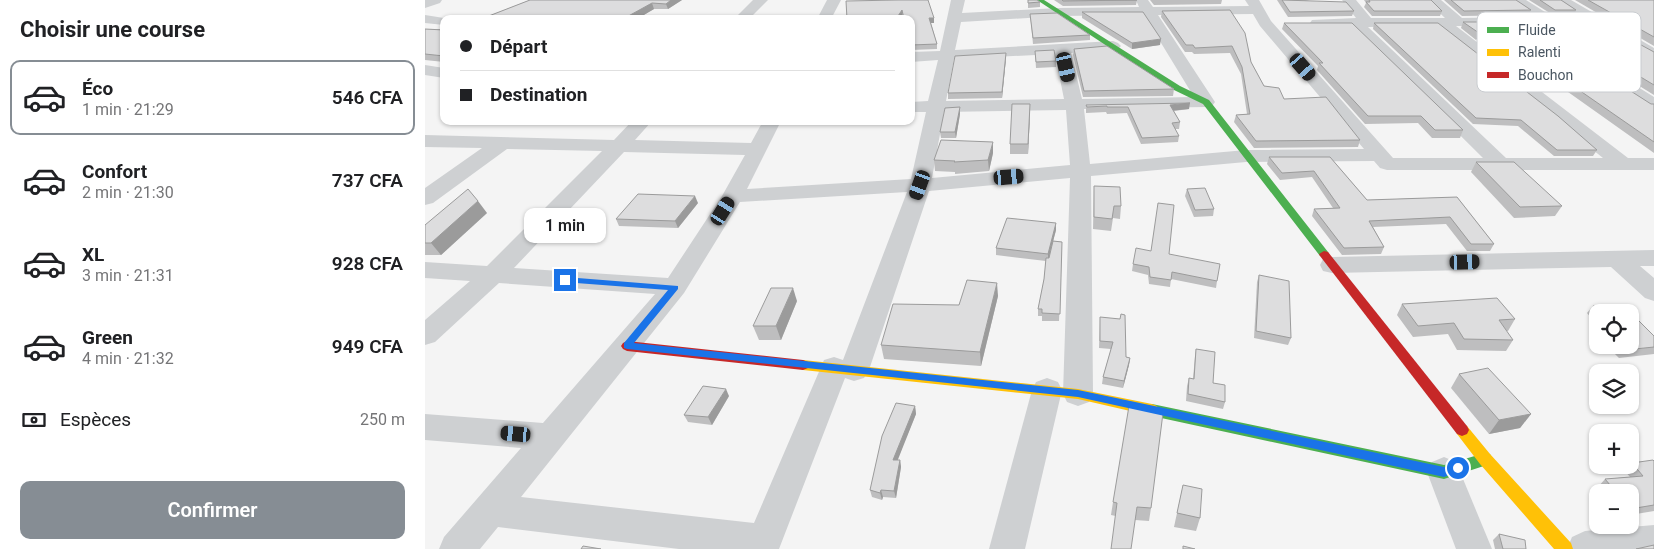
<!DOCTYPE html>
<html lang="fr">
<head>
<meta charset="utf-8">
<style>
  :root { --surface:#fff; --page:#f2f2f2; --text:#202124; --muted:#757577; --line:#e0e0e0; --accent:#868d94 }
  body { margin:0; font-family:Roboto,sans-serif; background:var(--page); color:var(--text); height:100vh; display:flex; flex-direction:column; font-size:19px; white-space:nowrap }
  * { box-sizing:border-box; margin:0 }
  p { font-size:16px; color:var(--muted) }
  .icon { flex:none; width:28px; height:28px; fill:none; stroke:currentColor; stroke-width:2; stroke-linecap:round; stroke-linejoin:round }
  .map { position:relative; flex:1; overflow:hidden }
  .details { display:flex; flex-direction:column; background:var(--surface); width:425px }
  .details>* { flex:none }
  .banner { position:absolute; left:15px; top:15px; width:475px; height:110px; border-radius:10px; box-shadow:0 1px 4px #0004; display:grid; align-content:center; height:110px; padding:0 20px; background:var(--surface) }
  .fabs { position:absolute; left:1164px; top:304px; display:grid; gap:10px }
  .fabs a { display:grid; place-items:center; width:50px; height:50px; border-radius:10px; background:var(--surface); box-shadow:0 1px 4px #0004; font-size:25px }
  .end { position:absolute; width:22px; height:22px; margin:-11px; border:6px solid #1a73e8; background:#fff; box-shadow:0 0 0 2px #fff }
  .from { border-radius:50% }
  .bubble { position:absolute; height:35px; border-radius:10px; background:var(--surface); box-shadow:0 1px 4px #0004; font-size:16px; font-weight:600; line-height:35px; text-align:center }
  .car { position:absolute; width:15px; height:30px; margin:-15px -8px; border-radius:6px; box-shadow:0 0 4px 1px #0007; background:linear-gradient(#222 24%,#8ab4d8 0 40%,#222 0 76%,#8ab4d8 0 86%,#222 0) }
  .banner b { display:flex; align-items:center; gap:18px; height:48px; font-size:19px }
  .banner b+b { border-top:1px solid var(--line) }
  .banner i { width:12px; height:12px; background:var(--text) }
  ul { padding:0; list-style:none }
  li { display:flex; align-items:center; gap:15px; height:75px; margin:0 10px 8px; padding:0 10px; border:2px solid transparent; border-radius:10px }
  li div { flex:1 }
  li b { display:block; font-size:19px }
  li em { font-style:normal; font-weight:600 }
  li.current { border-color:var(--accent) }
  li>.icon { width:45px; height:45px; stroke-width:1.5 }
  h2 { padding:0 20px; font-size:22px; line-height:60px }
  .pay { display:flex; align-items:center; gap:12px; height:55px; padding:0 20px; font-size:19px }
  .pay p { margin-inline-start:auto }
  .cta { display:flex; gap:10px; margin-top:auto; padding:10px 20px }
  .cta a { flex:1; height:58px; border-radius:10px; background:var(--accent); color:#fff; font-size:20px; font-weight:600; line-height:58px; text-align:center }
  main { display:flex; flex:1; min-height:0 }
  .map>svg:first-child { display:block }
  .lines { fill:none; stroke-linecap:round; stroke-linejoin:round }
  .street { fill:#ced0d2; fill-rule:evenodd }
  .fast { fill:#4caf50; fill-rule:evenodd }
  .slow { fill:#ffc107; fill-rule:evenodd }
  .jam { fill:#c62828; fill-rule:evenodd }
  .wall { fill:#bebebf }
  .shaded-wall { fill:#9b9b9b }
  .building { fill:#ddddde; stroke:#9b9b9b }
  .route { fill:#1a73e8 }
  .key { fill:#fff; stroke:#c9ccd0; stroke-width:1 }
  .key-label { font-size:14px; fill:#4a5661 }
</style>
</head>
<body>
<main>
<section class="details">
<h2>Choisir une course</h2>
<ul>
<li class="current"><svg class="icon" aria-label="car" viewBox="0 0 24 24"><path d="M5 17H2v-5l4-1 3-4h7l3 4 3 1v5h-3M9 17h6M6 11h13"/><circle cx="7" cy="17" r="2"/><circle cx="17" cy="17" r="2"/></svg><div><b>Éco</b><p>1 min · 21:29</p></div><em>546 CFA</em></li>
<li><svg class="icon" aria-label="car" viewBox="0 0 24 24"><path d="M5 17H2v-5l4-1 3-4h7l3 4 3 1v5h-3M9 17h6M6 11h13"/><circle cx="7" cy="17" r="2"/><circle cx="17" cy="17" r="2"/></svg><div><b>Confort</b><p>2 min · 21:30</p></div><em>737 CFA</em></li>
<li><svg class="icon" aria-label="car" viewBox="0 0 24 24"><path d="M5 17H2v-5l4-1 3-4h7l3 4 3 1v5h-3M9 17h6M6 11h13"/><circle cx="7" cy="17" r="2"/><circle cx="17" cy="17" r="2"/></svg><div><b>XL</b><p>3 min · 21:31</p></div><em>928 CFA</em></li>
<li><svg class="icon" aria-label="car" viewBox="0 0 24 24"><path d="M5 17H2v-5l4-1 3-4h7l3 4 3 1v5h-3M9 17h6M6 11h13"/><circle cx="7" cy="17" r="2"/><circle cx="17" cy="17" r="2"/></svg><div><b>Green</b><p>4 min · 21:32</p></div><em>949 CFA</em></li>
</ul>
<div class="pay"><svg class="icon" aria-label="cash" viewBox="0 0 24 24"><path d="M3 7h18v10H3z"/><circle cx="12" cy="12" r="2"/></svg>Espèces<p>250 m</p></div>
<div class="cta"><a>Confirmer</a></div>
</section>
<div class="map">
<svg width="1229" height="549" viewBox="0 0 1229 549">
  <rect width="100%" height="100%" fill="#f4f4f4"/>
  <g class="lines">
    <g class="street">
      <path d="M0,0H17L15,3L0,8Z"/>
      <path d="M328,0H343L324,19H309Z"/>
      <path d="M402,0H416L406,19H392Z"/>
      <path d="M526,0H540L537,13L634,8L714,7L711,0H723L728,7L824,6L820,0H834L846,21L968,158H1058L926,27H892L887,26L885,23L887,20L931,18L917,0H931L946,18H1020L1001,0H1016L1037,18L1109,17L1085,0H1101L1128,17H1155L1129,0H1146L1229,48V59L1169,25L1115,26L1229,97V110L1223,109L1096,26H1031L1203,158H1229V170H962L955,168L949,161L821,162L666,176L668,394L664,402L653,406L642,402L638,394L645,178L504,191L444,370L439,378L429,381L420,378L354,549H254L73,527L55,549H14L19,537L96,448L0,440V414L118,423L230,294L74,283L10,342L0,345V320L45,281L0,278V262L62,266L177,151L82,149L8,203L0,205V188L57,148L0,147V135L189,140L207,121H227L210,140L326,143L338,121H356L322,189L486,179L501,112H486V102L503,101L513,60L486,62V52L515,51ZM828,14L835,26L939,149L821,150L665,164L659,109L781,107L787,106L790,102L733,15ZM719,15L769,97L657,99L646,53L693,49L696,46L693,43L688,41L530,50L536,22L634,16ZM1013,26L1178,158H1081L943,27ZM630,54L639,99L521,101L529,59ZM641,110L645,165L507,178L519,112ZM199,152L320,155L297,196L243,278L89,268ZM482,192L418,360L409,357L399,360L329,523L96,497L259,293L315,202Z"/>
      <path d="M0,15L25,19H19V25L0,23Z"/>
      <path d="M0,65L19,68V78L0,75Z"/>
      <path d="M1229,250V266H1215L1229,278V301L1220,298L1186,267L907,273L898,271L895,265L898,259L907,257Z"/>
      <path d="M622,378L633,382L637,390L600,549H564L607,390L611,382Z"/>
      <path d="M1019,457L1031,462L1067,549H1031L1002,472L1007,462Z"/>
      <path d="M1229,525V549H1142L1147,537L1160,531Z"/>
    </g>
    <g class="fast">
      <path d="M612,0H619L755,86L784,100L903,252L904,254L903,256H895L778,104L749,90Z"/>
      <path d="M727,404L1019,465L1060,453L1065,454L1067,459L1065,464L1019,479L727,416L722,414L720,410L722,406Z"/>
    </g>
    <g class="slow">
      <path d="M378,360L653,389L727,404L732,406L734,410L732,414L727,416L653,399L378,370L373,368L372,365L373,362Z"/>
      <path d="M1037,424L1042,426L1065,454L1146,543L1148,549H1129L1055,464L1032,434L1030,430L1032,426Z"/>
    </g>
    <g class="jam">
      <path d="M899,251L903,252L1042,426L1044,430L1042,434L1037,436L1032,434L895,256L894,254Z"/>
      <path d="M202,341L378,360L383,362L384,365L383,368L378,370L202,351L198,349L196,346L198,343Z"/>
    </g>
  </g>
  <g class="wall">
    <path d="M105,0H257L243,9H229L212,19H56Z"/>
    <path d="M473,0L509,23H506L512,44V49L486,50V19H478Z"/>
    <path d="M603,0L615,2V7L603,8Z"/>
    <path d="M629,0H712L711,5L638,6Z"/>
    <path d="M725,0H797L796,4L729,5Z"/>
    <path d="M852,0H880L929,11L927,16L863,17Z"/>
    <path d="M939,0H1006L1017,11L1015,16H947L939,7L941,3Z"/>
    <path d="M1019,0H1091L1106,10L1103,15L1037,16Z"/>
    <path d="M1104,0H1136L1151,10L1149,15H1128Z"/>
    <path d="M1150,0H1229V46Z"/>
    <path d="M805,10L826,62L839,86L859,99L935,140L933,147L829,148L809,122L811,115L822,114L816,74L805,53L769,54L767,52H760L736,17L737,11Z"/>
    <path d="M657,12L735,45L707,49L657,18Z"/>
    <path d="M605,14L665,35V40L608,44Z"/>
    <path d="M1038,22H1098L1226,104H1229V153L1057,31L1051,40L1036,28Z"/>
    <path d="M1124,22L1229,52V95L1121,28Z"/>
    <path d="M859,23L1038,130L1035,138H1007L993,123L940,124L892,70L893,66L857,29Z"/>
    <path d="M949,23L1172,150L1168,156H1129L1093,126L1048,124L948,29Z"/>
    <path d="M0,29L19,30V62L0,60Z"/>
    <path d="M649,49L749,89L748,96L658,97L648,55Z"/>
    <path d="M610,51L631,61V67L611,68Z"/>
    <path d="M581,58L577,98L523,99V93Z"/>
    <path d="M661,105L764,109L749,111L755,122L754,129H750L754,136L753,142L716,144L702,113L682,114L681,112L661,113Z"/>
    <path d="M535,114L531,138H516L515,132Z"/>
    <path d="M605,114L603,154H585V144Z"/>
    <path d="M568,153L564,171L530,174V172L510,171L509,160Z"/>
    <path d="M844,157H905L942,200L1032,197L1069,244L1065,251H1042L1021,224L948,227L959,247L956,254L917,255L887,216L889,209L908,208L887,177L855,180L842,164Z"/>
    <path d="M1051,162L1137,206L1130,216L1089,218L1046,172Z"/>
    <path d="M669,186L696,206L695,219L688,218L686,231L668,229Z"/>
    <path d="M762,189L789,209L788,216L769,217L760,196Z"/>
    <path d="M273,203L253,228L194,226L191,219Z"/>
    <path d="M62,213L16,255H0V225Z"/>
    <path d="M631,223V230L628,241L637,242L634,321H617V316H613V309L619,279L621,261L571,255V248Z"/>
    <path d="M744,254L792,281L791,288L746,279L745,287L724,284L723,275L707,271L708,264Z"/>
    <path d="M834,275L866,338L863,345L829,338L832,282Z"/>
    <path d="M573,296L556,366L459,359L456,345L534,305Z"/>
    <path d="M372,301L356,340H334L328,326Z"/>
    <path d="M977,304L1090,319L1083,331H1081L1088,340L1081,351L1032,350L1023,334L988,337L972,315Z"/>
    <path d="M1168,306H1199L1229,336V354L1194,358L1181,345H1205V312H1172V325L1162,313Z"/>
    <path d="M675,317L701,357L705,358L704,365L698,388L677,384L678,377L686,349L674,348Z"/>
    <path d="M771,349L788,383L800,402L798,409L761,401L762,386L764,378L768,379L770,356Z"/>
    <path d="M1034,374L1106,414L1095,428L1064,434L1026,388Z"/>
    <path d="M304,396L287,425L263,422L259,415Z"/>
    <path d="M490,406L491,414L472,460H475L476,467L471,498L458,497L457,500L447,497L445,490Z"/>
    <path d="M1229,461V511L1205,515V492H1179L1174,486L1180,479L1205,477L1199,470L1207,463Z"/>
    <path d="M758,485L775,518L771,531L749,527Z"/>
    <path d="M688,502L726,508L724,521L710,520L686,515Z"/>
    <path d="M1074,534L1101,549H1070L1068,540Z"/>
  </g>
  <g class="shaded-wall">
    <path d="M246,0H257L243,9L241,4Z"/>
    <path d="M227,3L229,9L212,19H198Z"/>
    <path d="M477,10V16L475,19H471Z"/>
    <path d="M504,18H509V23H505Z"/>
    <path d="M1060,25L1057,31L1051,40L1054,33Z"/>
    <path d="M736,39L735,45L707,49V43Z"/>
    <path d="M581,53V58L577,98V92Z"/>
    <path d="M765,103L764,109L744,111L745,105Z"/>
    <path d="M605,104V114L603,154V144Z"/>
    <path d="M535,107V114L531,138L530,132Z"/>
    <path d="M568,142V153L564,171L563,160Z"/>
    <path d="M270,196L273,203L253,228L250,221Z"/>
    <path d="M53,201L62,213L16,255L6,243Z"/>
    <path d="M631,223V230L623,261V254Z"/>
    <path d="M572,283L573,296L556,366L555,352Z"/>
    <path d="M368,288L372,301L356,340L351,326Z"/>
    <path d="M705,358L704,365L698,388L699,381Z"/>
    <path d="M301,389L304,396L287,425L283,417Z"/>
    <path d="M490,406L491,414L470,467L468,460Z"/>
    <path d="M1106,414L1095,428L1064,434L1074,420Z"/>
    <path d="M475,460L476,467L471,498L469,491Z"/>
    <path d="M456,490L458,497L457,500L455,493Z"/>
  </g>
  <g class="building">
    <path d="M105,0H246L241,4L227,3L198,19H56Z"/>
    <path d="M473,0H503L509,18H504L512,44L486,45V19H479L477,10L471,19H422L421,1Z"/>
    <path d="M603,0H612L615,2L603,3Z"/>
    <path d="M637,0H712L638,1Z"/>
    <path d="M857,0L921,2L929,11L865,12Z"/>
    <path d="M944,0H1006L1017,11H949L941,2H945Z"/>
    <path d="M1026,0H1091L1106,10L1039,11Z"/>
    <path d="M1115,0H1136L1151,10H1130Z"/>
    <path d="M1163,0H1229V37Z"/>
    <path d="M805,10L820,33L826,62L839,86L854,88L859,99L901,97L935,140L831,141L811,115L825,114L817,67L807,46L770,48L768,45H761L737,11Z"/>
    <path d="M657,12H718L736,39L707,43Z"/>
    <path d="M632,13L665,35L608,38L605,14Z"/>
    <path d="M1172,21L1229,52V85L1124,22Z"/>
    <path d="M1038,22H1098L1226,104H1229V142L1060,25L1054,33Z"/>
    <path d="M859,23H927L1038,130H1010L996,116H943L894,63H898Z"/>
    <path d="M949,23H1013L1133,116L1172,150H1132L1096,120L1051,118Z"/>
    <path d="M0,29L19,30V56L0,54Z"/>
    <path d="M682,46L749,89L659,91L649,49Z"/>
    <path d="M629,50L631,61L611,62L610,51Z"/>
    <path d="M581,53L577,92L523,93L530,56Z"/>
    <path d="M765,103L745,105L755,122L747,123L754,136L717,138L703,107H682V106L662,107L661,105Z"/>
    <path d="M587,104H605L603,144H585Z"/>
    <path d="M535,107L530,132H515L520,108Z"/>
    <path d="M516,140L568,142L563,160L529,162L530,161L509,160Z"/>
    <path d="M844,157H905L942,200L1032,197L1069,244H1046L1025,217L944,221L959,247L919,248L889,209L915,208L889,171L857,173Z"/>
    <path d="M1051,162H1089L1137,206L1095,207Z"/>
    <path d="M669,186L695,187L696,206H689L687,219L669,217Z"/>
    <path d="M780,188L789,209L770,210L762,189Z"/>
    <path d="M43,189L53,201L6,243H0V225Z"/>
    <path d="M213,194L270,196L250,221L191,219Z"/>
    <path d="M733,203L749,205L744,254L795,264L792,281L747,272L746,280L725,277L724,267L708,264L711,248L726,251Z"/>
    <path d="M582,218L631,223L623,254L571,248Z"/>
    <path d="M628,241L637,242L635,314L617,313V309H613L619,279L621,258H624Z"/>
    <path d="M834,275L864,281L866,338L831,331Z"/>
    <path d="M542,280L572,283L555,352L456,345L468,304L534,305Z"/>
    <path d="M346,288H368L351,326H328Z"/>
    <path d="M1072,298L1090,319L1074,320L1088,340L1039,339L1029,323L993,326L977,304Z"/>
    <path d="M1168,306H1199L1229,336V347L1200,350L1194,345H1205V312H1174Z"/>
    <path d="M696,314L700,315L701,357L705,358L699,381L678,377L688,342L675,341V317L695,319Z"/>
    <path d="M771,349L790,352L788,383L800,385V402L763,394L764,378L769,379Z"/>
    <path d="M1063,368L1106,414L1074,420L1034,374Z"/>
    <path d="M278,386L301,389L283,417L259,415Z"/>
    <path d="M471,403L490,406L468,460H475L469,491L456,490L455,493L445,490L457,436Z"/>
    <path d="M704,406L738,413L726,508L712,507L706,549H686L692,503L688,502Z"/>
    <path d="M1228,460L1229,461V505L1205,509V492H1191L1180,479L1218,476L1207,463Z"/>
    <path d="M758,485L777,489L775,518L752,513Z"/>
    <path d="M1074,534L1100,540L1101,549H1078Z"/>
    <path d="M1229,545V549H1211Z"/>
    <path d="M158,546L176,549H156Z"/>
    <path d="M758,546L770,549H758Z"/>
  </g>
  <path class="route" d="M140,277L253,286V289L209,343L653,390L1019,467L1033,463L1038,468L1036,471L1019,477L653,397L202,349L199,348V343L243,290L138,282V278Z"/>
  <rect x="1052" y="12" width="164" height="80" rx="8" class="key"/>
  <rect x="1062" y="27" width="22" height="6" fill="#4caf50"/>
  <rect x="1062" y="49" width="22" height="7" fill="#ffc107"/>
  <rect x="1062" y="72" width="22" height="6" fill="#c62828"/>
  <g class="key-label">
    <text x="1093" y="35">Fluide</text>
    <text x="1093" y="57">Ralenti</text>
    <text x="1093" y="80">Bouchon</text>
  </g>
</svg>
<div class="fabs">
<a><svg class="icon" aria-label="locate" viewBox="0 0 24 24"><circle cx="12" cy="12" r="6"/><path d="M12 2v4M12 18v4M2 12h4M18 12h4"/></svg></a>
<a><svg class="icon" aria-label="layers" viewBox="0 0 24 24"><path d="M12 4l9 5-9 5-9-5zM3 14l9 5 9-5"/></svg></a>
<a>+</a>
<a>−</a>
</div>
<i class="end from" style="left:1033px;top:468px"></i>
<i class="end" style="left:140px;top:280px"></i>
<div class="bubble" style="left:99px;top:208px;width:82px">1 min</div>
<i class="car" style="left:641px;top:67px;rotate:167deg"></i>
<i class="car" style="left:878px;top:67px;rotate:139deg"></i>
<i class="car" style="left:584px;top:177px;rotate:85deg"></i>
<i class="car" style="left:495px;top:185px;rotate:200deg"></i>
<i class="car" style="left:298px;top:211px;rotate:32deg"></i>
<i class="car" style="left:1040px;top:262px;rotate:88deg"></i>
<i class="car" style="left:91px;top:434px;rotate:275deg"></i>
<div class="banner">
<b><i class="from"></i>Départ</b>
<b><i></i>Destination</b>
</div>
</div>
</main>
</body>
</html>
